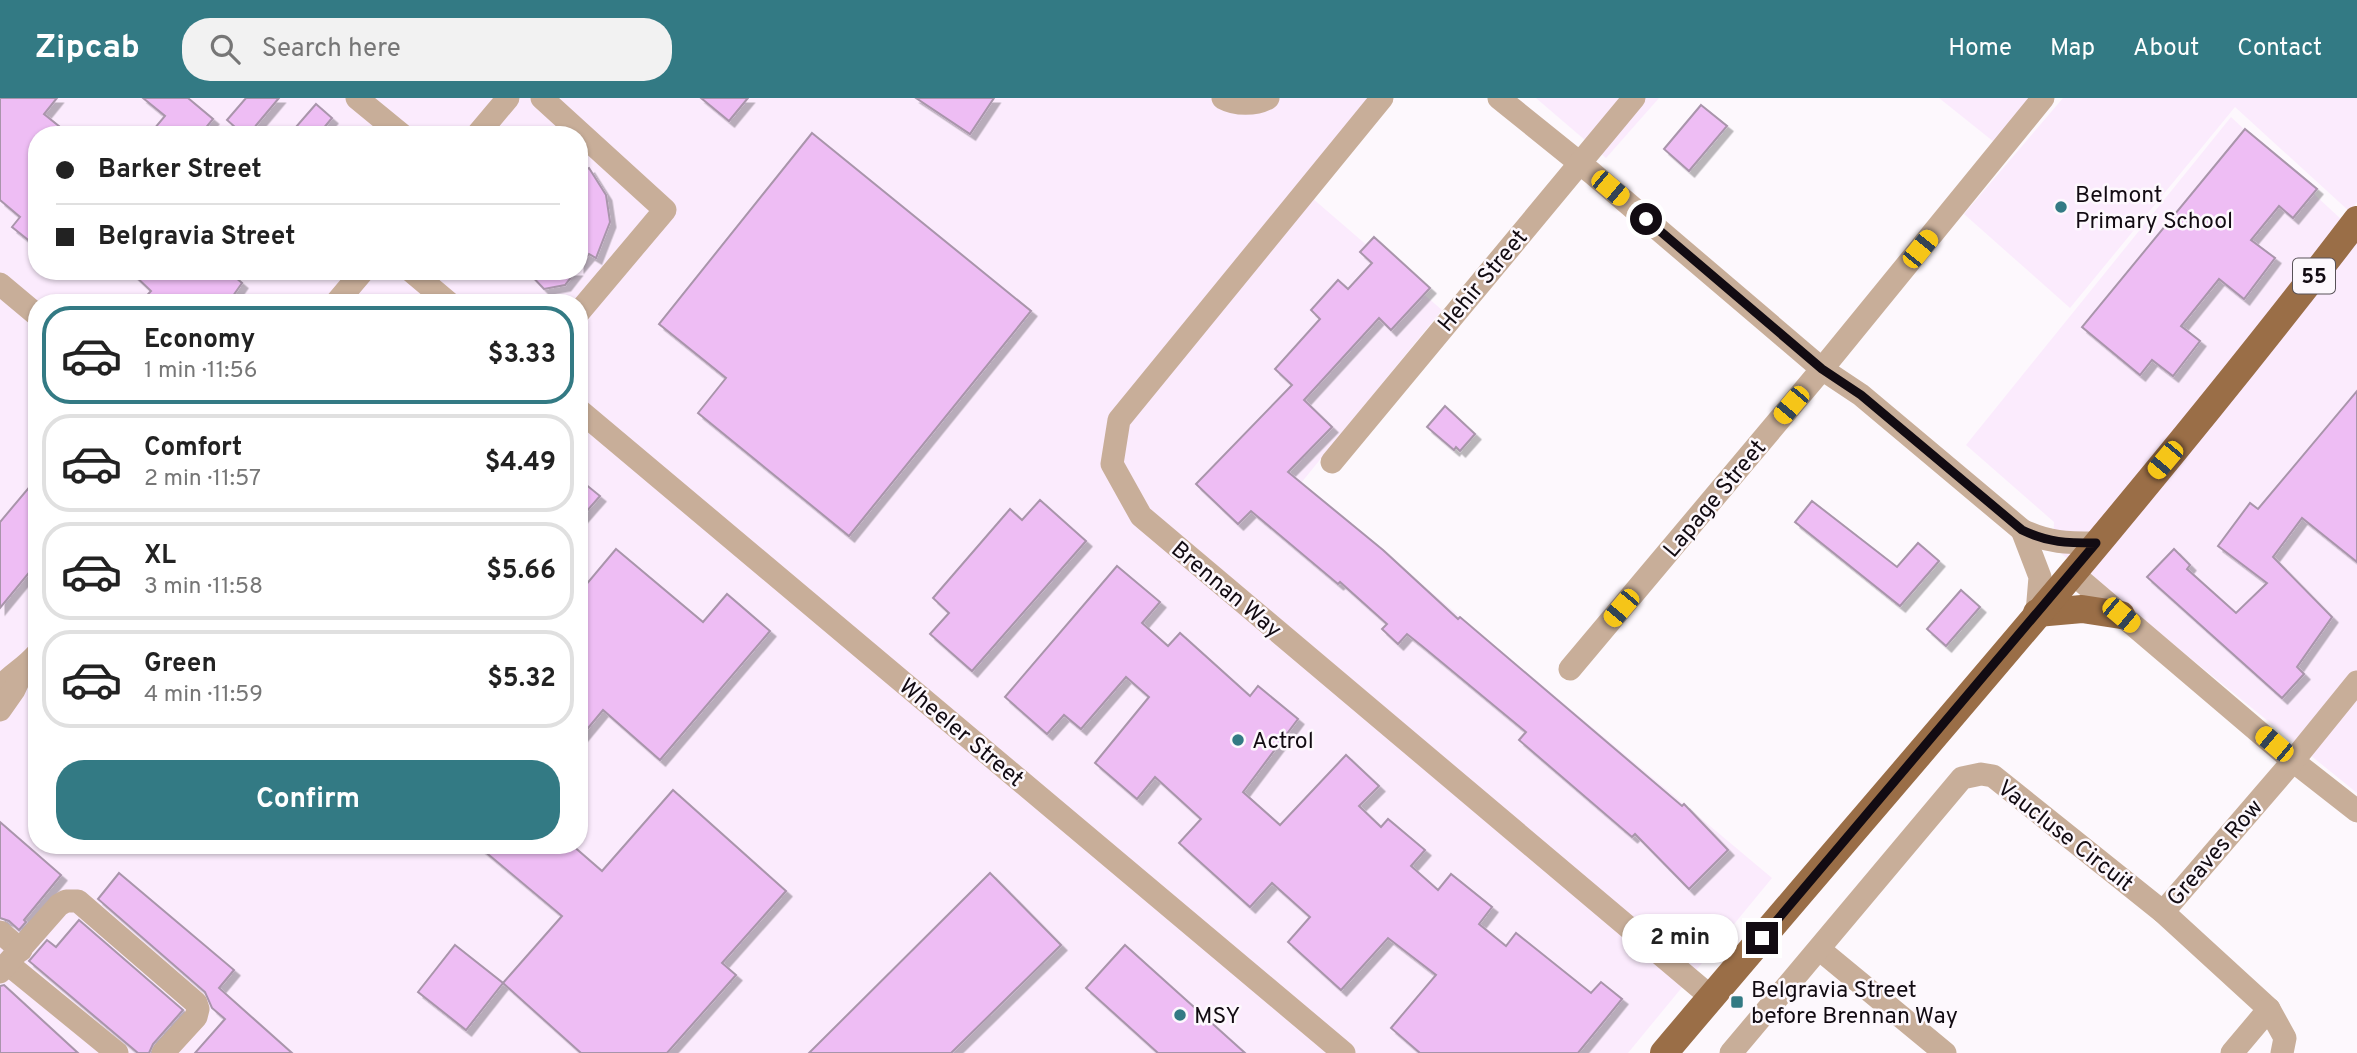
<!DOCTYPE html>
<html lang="en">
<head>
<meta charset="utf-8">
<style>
  :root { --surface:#fff; --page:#f2f2f2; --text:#222; --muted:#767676; --line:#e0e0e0; --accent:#337a84 }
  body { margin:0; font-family:Overpass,sans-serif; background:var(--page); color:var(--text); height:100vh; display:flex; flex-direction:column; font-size:26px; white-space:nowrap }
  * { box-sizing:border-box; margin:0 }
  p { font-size:23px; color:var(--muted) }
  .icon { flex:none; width:38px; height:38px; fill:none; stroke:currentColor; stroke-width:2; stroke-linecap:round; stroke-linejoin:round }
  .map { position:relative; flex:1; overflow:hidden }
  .drawer { position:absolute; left:28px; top:196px; width:560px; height:560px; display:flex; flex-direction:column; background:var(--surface); border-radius:28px; box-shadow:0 2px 5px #0004 }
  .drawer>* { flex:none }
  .hud { position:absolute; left:28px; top:28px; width:560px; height:154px; border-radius:28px; box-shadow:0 2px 5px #0004; display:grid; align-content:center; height:154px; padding:0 28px; background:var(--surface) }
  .end { position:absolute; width:32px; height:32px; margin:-16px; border:9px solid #120b12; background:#fff; box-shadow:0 0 0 4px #fff }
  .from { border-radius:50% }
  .bubble { position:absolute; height:49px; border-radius:24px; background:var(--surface); box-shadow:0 2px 5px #0004; font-size:23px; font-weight:700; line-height:49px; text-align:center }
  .car { position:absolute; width:21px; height:42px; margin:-21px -10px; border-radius:9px; box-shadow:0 0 5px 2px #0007; background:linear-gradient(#f5c518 24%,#345 0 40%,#f5c518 0 76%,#345 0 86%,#f5c518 0) }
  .hud b { display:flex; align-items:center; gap:24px; height:66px; font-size:26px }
  .hud b+b { border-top:2px solid var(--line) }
  .hud i { width:18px; height:18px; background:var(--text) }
  ul { padding:12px 0 0; list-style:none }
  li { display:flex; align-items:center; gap:21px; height:98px; margin:0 14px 10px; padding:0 14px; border:4px solid var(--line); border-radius:28px }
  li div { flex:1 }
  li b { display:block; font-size:26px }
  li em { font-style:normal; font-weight:700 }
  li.selected { border-color:var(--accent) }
  li>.icon { width:63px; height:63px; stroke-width:1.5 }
  .cta { display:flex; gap:14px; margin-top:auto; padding:14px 28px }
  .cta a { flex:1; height:80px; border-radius:28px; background:var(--accent); color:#fff; font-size:28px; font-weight:700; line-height:80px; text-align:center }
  header { display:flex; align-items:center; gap:42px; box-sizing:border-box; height:98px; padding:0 35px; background:var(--accent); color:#fff }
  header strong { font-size:33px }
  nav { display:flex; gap:38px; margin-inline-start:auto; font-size:24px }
  .search { width:490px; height:63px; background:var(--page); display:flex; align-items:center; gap:18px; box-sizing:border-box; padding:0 24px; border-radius:28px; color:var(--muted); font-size:26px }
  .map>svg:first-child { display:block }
  .built { fill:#fbebfd; fill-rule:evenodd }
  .building { fill:#eebdf4; stroke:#a995ab; stroke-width:2; filter:url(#shadow) }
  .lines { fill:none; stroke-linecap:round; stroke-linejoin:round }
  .minor { stroke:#c8ae99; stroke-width:23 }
  .major { stroke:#9a6e47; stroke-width:28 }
  .route { stroke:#120b12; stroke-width:9 }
  .poi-dot { fill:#337a84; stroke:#fdf8fd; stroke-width:2.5 }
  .labels { text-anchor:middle; stroke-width:5; stroke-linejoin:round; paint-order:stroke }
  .shield { fill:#fdf8fd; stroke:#585258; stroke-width:2 }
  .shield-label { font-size:21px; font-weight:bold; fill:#120b12 }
  .poi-label { font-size:23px; fill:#120b12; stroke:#fdf8fd; text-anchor:start }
  .street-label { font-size:23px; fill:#120b12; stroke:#fdf8fd }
</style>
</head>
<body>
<header>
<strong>Zipcab</strong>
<div class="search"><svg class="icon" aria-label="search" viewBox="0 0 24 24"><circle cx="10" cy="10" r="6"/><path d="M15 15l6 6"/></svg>Search here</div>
<nav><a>Home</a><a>Map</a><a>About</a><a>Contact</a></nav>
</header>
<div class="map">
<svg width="2357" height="955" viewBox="0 0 2357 955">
  <defs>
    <filter id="shadow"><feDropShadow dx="5.5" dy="5.5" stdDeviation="0" flood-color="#0004"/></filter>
  </defs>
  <rect width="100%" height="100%" fill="#fdf8fd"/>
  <g class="built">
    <path d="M0,0H1370L1297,87L1442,212L1301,385L1772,780L1628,955H0ZM37,37H579V173H37ZM37,205H579V747H37Z"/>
    <path d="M1536,0H1659L1606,60Z"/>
    <path d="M1939,0H2048L2004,52Z"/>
    <path d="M2063,0H2357V104L2350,114L2235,9L2070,210L1964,116Z"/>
    <path d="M2231,19L2357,136V695L2053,449L2054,424L1966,347Z"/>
  </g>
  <g class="building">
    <path d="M0,0H57L44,16L70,37H37V149L12,129L20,119L0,102Z"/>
    <path d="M143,0H188L213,21L200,37H149L165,18Z"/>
    <path d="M246,0H279L248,37H244L227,22Z"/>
    <path d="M701,0H748L729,23Z"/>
    <path d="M916,0H994L970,36Z"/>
    <path d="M316,6L332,20L318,37H289Z"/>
    <path d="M1701,7L1727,28L1689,73L1664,51Z"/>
    <path d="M2245,31L2317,91L2293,120L2279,108L2251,142L2275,160L2244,201L2219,181L2181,228L2200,243L2173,278L2152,262L2140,277L2082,229Z"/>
    <path d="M812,35L1031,213L849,438L698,315L726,280L659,226Z"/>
    <path d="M589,70L606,97L610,124L596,160L589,156L579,168V75Z"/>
    <path d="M1374,139L1430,190L1391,232L1379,220L1304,302L1332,329L1288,374L1383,452L1458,521L1460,519L1682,708L1684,706L1728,752L1689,791L1635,736L1632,739L1519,642L1526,634L1422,548L1407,536L1398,546L1382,531L1387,526L1340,484L1338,486L1251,413L1238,426L1196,386L1292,287L1275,271L1320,221L1311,212L1338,182L1348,191L1372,165L1360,154Z"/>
    <path d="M130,173H228L242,185L228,205H140L151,193Z"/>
    <path d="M527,173H576L565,187L544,191Z"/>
    <path d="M2357,293V464L2302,420L2273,459L2332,519L2297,569L2304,576L2282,600L2147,479L2174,451L2190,467L2187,471L2236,515L2267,485L2218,448L2250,405L2258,411Z"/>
    <path d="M1445,308L1475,336L1460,353L1456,349L1454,352L1427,329Z"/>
    <path d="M37,380V465L0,510V424Z"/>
    <path d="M579,381L600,398L579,422Z"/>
    <path d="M1040,402L1086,443L972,573L930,536L949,515L933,500L1010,411L1022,422Z"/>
    <path d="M1812,403L1897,469L1918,445L1939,463L1900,508L1795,424Z"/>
    <path d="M616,451L703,524L727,496L770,533L660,662L603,612L579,641V495Z"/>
    <path d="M1117,468L1160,504L1142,525L1168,548L1180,535L1250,598L1258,588L1298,621L1243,694L1280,727L1346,657L1379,688L1359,708L1381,729L1388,721L1425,752L1411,768L1438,792L1451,776L1492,809L1479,826L1506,848L1516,835L1591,895L1601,884L1622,901L1578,955H1420L1391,930L1436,877L1388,840L1341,892L1288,844L1310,819L1272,785L1250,809L1179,745L1201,721L1155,679L1137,701L1095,665L1149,599L1126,579L1081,631L1064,617L1047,636L1005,599Z"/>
    <path d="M1961,492L1980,509L1946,548L1927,531Z"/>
    <path d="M673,692L786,793L722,865L736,877L667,955H581L503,885L562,818L477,747H572L602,773Z"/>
    <path d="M0,724L61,777L24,822L26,824L19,832L9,823L0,820Z"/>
    <path d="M119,775L234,872L219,890L292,955H195L225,921L212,910L205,894L98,801Z"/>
    <path d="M990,775L1061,847L951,955H809Z"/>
    <path d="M79,822L183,912L153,946L149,955H138L29,863L47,842L56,849Z"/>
    <path d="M455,847L503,885L466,932L418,894Z"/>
    <path d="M1125,847L1245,955H1158L1086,890Z"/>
    <path d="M4,887L78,955H0V888Z"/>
  </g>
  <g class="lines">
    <g class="minor">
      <path d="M357,0L402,37"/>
      <path d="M542,0L665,112L579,214"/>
      <path d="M1223,0C1236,7 1255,7 1268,0"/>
      <path d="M1382,0L1119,322L1112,366L1141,418L1711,899"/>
      <path d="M1499,0L1592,75L1822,271L1861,297L2022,432C2049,445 2067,445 2096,445"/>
      <path d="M477,37L508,0"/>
      <path d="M411,173L449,205"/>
      <path d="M0,186L37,217"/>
      <path d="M336,205L363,173"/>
      <path d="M579,312L1344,955"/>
      <path d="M1332,364L1634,0"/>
      <path d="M2022,432L2040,479L2037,515"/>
      <path d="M2071,474L2293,663L2357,713"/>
      <path d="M1570,571L1822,271L2043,0"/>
      <path d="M0,589C11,577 25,570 37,556"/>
      <path d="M0,612L14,592L21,577"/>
      <path d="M2163,814L2293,663L2357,584"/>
      <path d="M0,834L21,852"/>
      <path d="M1819,851L1945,955"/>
      <path d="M8,866L117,955"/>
      <path d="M0,874L59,807L66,803H78L196,905L198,911L196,919L163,955"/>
      <path d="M1731,955L1962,680L1981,676L1993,678L2163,814L2269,911L2285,940L2282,955"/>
      <path d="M2232,955L2269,911"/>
    </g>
    <g class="major">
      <path d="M2037,515L2082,511L2121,517"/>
      <path d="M1664,955C1897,679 2138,409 2357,122"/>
    </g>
  </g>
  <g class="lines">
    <path class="route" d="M1646,121L1822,271L1861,297L2022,432C2049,445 2067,445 2096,445L1762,840"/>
  </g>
  <g class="poi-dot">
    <circle cx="2061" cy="109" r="7"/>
    <circle cx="1238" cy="642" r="7"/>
    <rect x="1730" y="897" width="14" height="14" rx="3.5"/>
    <circle cx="1180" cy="917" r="7"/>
  </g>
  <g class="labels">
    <rect class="shield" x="2293" y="160.5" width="42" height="35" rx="5"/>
    <g class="shield-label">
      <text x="2314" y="185">55</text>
    </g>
    <g class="poi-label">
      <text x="2075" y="104">Belmont<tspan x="2075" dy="26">Primary School</tspan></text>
      <text x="1252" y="650">Actrol</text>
      <text x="1751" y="899">Belgravia Street<tspan x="1751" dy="26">before Brennan Way</tspan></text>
      <text x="1194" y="925">MSY</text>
    </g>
    <g class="street-label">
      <text transform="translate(1482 182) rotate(-50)" y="8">Hehir Street</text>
      <text transform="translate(1714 400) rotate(-50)" y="8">Lapage Street</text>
      <text transform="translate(1227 491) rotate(40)" y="8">Brennan Way</text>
      <text transform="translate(962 634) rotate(40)" y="8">Wheeler Street</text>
      <text transform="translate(2066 737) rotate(38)" y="8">Vaucluse Circuit</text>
      <text transform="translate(2214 754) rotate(-49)" y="8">Greaves Row</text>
    </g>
  </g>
</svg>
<i class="end from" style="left:1646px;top:121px"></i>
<i class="end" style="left:1762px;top:840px"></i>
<div class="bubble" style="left:1622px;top:816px;width:116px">2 min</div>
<i class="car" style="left:1610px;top:90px;rotate:130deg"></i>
<i class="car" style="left:1920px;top:151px;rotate:39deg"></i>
<i class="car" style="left:1791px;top:307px;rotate:220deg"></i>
<i class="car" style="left:2165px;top:362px;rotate:220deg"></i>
<i class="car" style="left:1621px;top:510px;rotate:220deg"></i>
<i class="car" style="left:2121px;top:517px;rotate:130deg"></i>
<i class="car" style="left:2274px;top:646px;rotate:310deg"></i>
<div class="hud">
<b><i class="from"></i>Barker Street</b>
<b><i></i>Belgravia Street</b>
</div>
<section class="drawer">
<ul>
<li class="selected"><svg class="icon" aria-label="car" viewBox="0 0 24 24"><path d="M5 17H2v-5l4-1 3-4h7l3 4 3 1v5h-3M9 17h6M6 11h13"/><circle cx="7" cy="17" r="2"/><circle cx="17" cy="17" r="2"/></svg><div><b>Economy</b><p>1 min · 11:56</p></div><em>$3.33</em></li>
<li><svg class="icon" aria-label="car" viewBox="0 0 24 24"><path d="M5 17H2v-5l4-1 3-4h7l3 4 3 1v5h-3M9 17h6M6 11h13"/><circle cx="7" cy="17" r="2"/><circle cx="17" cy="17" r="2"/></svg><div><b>Comfort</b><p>2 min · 11:57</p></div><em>$4.49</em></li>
<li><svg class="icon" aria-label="car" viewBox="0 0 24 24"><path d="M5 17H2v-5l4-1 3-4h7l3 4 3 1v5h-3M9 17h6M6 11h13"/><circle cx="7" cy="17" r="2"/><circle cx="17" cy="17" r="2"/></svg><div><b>XL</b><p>3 min · 11:58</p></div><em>$5.66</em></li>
<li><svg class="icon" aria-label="car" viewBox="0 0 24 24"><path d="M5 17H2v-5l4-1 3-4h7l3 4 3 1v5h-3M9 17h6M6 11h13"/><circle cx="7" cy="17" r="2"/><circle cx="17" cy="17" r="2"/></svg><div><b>Green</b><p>4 min · 11:59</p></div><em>$5.32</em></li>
</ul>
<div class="cta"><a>Confirm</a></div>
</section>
</div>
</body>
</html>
